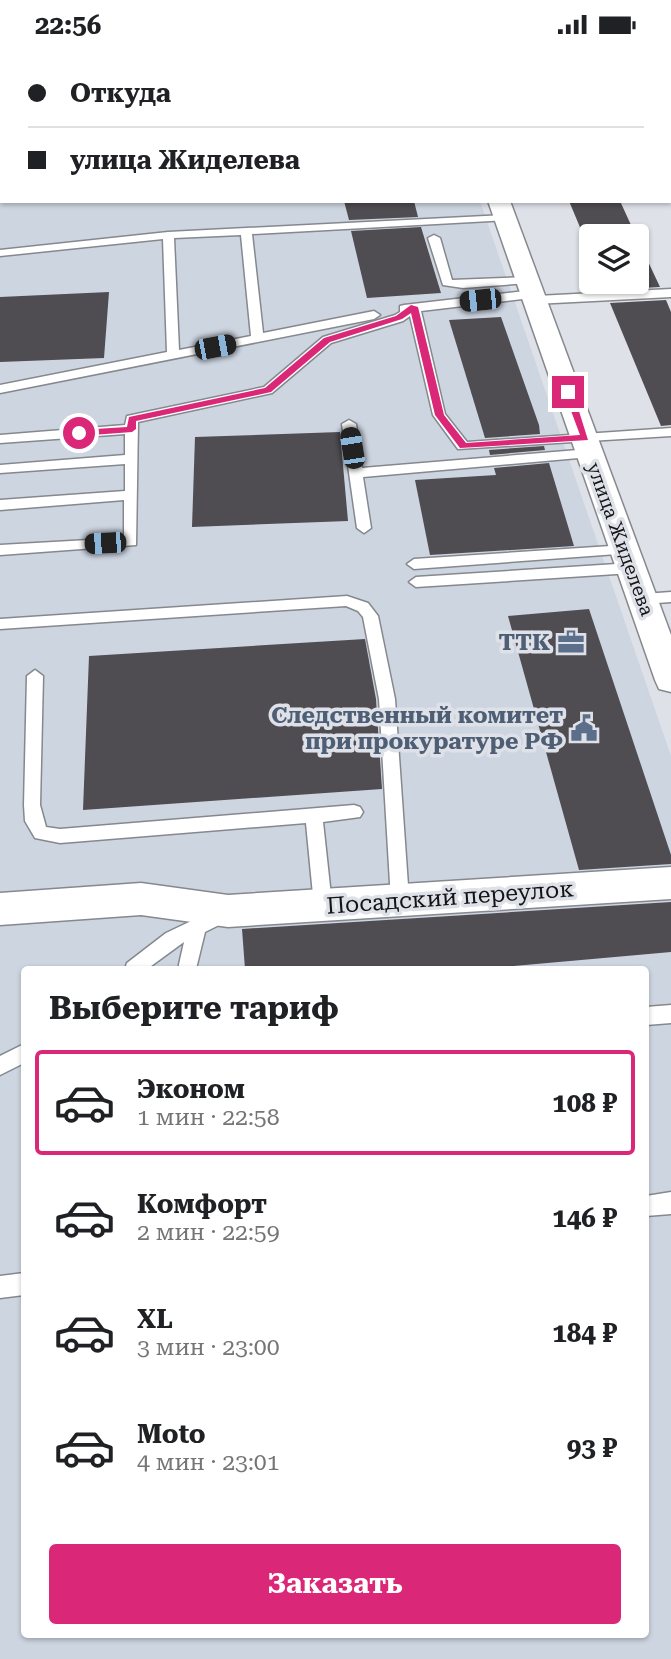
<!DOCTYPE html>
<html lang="ru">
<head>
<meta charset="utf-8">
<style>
  :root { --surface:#fff; --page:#f2f2f2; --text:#202124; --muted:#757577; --line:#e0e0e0; --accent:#db2777 }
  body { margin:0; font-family:"Roboto Serif",serif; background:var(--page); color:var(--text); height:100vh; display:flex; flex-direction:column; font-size:26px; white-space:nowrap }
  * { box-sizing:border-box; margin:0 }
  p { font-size:23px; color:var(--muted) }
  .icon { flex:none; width:38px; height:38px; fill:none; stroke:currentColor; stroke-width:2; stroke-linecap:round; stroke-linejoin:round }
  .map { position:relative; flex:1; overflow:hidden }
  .details { position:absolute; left:21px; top:917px; width:628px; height:672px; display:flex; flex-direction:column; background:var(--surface); border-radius:7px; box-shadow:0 2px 5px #0004 }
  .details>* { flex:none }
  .hud { position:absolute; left:0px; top:0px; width:672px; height:154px; box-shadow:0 2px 5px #0004; display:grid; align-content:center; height:154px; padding:0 28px; background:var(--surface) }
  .controls { position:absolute; left:579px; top:175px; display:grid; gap:14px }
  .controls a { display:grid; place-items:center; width:70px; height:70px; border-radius:7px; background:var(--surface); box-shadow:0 2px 5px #0004; font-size:35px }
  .end { position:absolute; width:32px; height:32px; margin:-16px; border:9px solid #db2777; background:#fff; box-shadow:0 0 0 4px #fff }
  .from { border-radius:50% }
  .car { position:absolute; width:21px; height:42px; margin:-21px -10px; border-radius:9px; box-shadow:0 0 5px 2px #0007; background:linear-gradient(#222 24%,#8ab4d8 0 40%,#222 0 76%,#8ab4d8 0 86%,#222 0) }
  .hud b { display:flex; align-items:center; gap:24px; height:66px; font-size:26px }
  .hud b+b { border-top:2px solid var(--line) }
  .hud i { width:18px; height:18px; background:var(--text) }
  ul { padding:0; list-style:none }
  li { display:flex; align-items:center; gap:21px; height:105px; margin:0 14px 10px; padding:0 14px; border:4px solid transparent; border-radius:7px }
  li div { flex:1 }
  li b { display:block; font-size:26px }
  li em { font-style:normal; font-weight:700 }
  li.on { border-color:var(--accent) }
  li>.icon { width:63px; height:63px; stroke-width:1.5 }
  h2 { padding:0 28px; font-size:32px; line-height:84px }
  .primary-button { display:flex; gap:14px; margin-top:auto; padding:14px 28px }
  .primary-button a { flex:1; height:80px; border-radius:7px; background:var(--accent); color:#fff; font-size:28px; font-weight:700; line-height:80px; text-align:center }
  .status { display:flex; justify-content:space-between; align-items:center; height:49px; padding:0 35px; background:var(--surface); direction:ltr }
  .status svg { height:19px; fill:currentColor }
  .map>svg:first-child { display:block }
  .built { fill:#cdd5e1; fill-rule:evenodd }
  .building { fill:#4f4c52 }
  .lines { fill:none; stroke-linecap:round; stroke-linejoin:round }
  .lane-casing { stroke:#85888d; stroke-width:3 }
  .street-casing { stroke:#85888d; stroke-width:3 }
  .secondary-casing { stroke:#85888d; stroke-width:4 }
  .lane { fill:#fff; fill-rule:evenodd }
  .street { fill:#fff; fill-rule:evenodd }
  .secondary { fill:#fff; fill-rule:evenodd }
  .route { fill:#db2777 }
  .labels { text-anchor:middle; stroke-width:7; stroke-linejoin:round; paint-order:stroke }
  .far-street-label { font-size:19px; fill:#131416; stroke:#dee1e7 }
  .service-label { font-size:23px; font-weight:bold; fill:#4e5e75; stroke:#dee1e7; text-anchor:end }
  .street-label { font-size:23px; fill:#131416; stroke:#dee1e7 }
</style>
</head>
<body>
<div class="status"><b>22:56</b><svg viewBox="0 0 49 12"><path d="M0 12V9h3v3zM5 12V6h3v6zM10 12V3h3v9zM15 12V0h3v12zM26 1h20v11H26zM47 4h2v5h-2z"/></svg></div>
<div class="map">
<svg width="671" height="1610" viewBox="0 0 671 1610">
  <rect width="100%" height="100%" fill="#dee1e7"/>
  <path class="built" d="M0,104L2,152H480L671,707V1610H0ZM24,920H646V1586H24Z"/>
  <g class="building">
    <path d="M344,152H414L418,168L349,171Z"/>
    <path d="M569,152H620L636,187H592V207Z"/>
    <path d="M421,178L441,244L367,249L351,182Z"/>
    <path d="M637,189L660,238L606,241L602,233H637Z"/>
    <path d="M109,243L104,309L0,313V248Z"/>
    <path d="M666,251L671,263V376L661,377L610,254Z"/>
    <path d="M501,268L539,376L540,385L485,389L449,271Z"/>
    <path d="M340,383L348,472L192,478L195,388Z"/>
    <path d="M544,397L545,401L490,406L489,401Z"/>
    <path d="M549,414L574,497L430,506L415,431L496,426L494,419Z"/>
    <path d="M589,560L671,806V815L579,821L508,567Z"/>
    <path d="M365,590L376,650L382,740L83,761L89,607Z"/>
    <path d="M671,853V903L480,920H245L242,880Z"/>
  </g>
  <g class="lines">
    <defs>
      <g id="lane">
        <rect x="670" y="92" width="1" height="7"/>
        <path d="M505,166L509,167V171L252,185L263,284L374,262L380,266L374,270L0,344V336L167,303L163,190L0,207V201L168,183ZM241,186L251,287L179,301L174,189Z"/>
        <path d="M434,186L440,189L452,231L528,228L534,231L528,234L463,239L443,236L428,189Z"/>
        <path d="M671,240V248L535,255L531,253V249L421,262L445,365L467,393L671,379V387L458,400L433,366L410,267L403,272L331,294L272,344L138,373L136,496L0,506V496L124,489V451L0,461V451L125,442V415L0,424V416L125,406V385L0,394V386L125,376L127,367L264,338L323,288L395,266L400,263V257L404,256L533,241L537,243V247Z"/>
        <path d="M349,371L356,375L362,419L590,400L597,404L590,408L363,428L371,479L364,484L357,479L342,375Z"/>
        <path d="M626,496L631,498L633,501L631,504L414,520L407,515L414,510Z"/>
        <path d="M632,514L639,519L632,524L416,538L409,533L416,528Z"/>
        <path d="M671,543V553L643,555L636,550L643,545Z"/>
        <path d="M347,547L368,554L378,567L395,650L409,851L406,856L400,859L394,856L391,851L379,650L363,568L358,562L346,557L0,580V570Z"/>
        <path d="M35,621L43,627L40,756L46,778L60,780L354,756L360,758L363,763L360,768L323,773L332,856L329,862L323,864L317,862L314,856L306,774L60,794L35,789L25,772L24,756L27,627Z"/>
        <path d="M225,856L231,858L234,864L231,870L205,883L196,920H178L184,893L147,920H125L127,914L166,884Z"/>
        <path d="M671,956V974L646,976V958Z"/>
        <path d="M24,995V1014L0,1026V1007Z"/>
        <path d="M671,1143V1165L646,1167V1147Z"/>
        <path d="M24,1224V1246L0,1249V1227Z"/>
      </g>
      <g id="street">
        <path d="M428,0H448L449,2H429Z"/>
        <path d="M488,152H510L671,586V643L659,640L655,631Z"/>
        <path d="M671,818V850L228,878L141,866L0,876V844L141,834L228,846Z"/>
      </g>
      <g id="secondary">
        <rect x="670" y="72" width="1" height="14"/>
        <rect x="0" y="87" width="2" height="14"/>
      </g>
    </defs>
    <use href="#lane" class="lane-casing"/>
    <use href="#street" class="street-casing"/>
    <use href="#secondary" class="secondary-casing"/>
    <use href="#lane" class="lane"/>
    <use href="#street" class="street"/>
    <use href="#secondary" class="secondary"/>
  </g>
  <path class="route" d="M411,256L418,258L444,366L466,394L580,386L564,343L568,340L573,343L588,391L460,399L435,366L411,264L402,270L330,293L271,343L136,372V380L132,383L79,387L75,384L79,381L127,378L129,368L265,339L324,289L396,267Z"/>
  <defs>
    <symbol id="office-bare" viewBox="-9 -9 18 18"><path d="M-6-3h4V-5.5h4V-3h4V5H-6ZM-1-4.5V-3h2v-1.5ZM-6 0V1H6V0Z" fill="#5c6f8a" stroke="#dee1e7" stroke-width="2.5" paint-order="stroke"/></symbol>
    <symbol id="civic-bare" viewBox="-9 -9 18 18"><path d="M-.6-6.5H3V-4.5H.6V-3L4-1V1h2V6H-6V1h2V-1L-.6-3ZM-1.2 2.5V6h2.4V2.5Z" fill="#5c6f8a" stroke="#dee1e7" stroke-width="2.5" paint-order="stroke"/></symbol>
  </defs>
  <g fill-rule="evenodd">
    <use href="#office-bare" x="552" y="574" width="38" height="38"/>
    <use href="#civic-bare" x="565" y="660" width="38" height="38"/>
  </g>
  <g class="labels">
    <g class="far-street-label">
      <text transform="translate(621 490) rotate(70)" y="7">улица Жиделева</text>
    </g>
    <g class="service-label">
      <text x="550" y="601">ТТК</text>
      <text x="563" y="674">Следственный комитет<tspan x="563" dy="26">при прокуратуре РФ</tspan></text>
    </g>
    <g class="street-label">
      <text transform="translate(450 848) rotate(-4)" y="8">Посадский переулок</text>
    </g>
  </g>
</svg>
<div class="controls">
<a><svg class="icon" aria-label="layers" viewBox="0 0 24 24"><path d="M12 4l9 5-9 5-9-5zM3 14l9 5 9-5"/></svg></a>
</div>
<i class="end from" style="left:79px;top:384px"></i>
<i class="end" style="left:568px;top:343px"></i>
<i class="car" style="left:480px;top:251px;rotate:264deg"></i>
<i class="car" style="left:215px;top:298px;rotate:79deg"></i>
<i class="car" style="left:352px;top:399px;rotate:351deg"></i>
<i class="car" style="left:105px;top:494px;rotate:267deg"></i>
<div class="hud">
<b><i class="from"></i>Откуда</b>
<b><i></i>улица Жиделева</b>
</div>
<section class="details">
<h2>Выберите тариф</h2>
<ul>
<li class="on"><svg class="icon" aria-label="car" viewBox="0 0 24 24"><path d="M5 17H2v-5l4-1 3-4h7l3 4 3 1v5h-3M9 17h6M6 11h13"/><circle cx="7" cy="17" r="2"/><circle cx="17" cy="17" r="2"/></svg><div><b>Эконом</b><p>1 мин · 22:58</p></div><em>108 ₽</em></li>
<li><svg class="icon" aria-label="car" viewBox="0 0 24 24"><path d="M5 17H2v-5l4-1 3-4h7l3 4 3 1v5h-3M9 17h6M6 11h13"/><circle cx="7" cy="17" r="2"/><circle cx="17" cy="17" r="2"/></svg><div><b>Комфорт</b><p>2 мин · 22:59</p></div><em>146 ₽</em></li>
<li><svg class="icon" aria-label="car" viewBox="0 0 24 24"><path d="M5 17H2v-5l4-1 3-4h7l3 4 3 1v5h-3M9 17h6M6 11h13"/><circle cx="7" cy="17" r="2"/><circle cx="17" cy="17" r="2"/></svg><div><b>XL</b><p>3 мин · 23:00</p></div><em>184 ₽</em></li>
<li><svg class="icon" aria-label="car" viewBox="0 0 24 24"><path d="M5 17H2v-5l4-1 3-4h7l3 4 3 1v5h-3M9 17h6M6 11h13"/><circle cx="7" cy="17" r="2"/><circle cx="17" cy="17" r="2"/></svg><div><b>Moto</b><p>4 мин · 23:01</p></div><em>93 ₽</em></li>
</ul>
<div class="primary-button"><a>Заказать</a></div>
</section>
</div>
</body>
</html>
